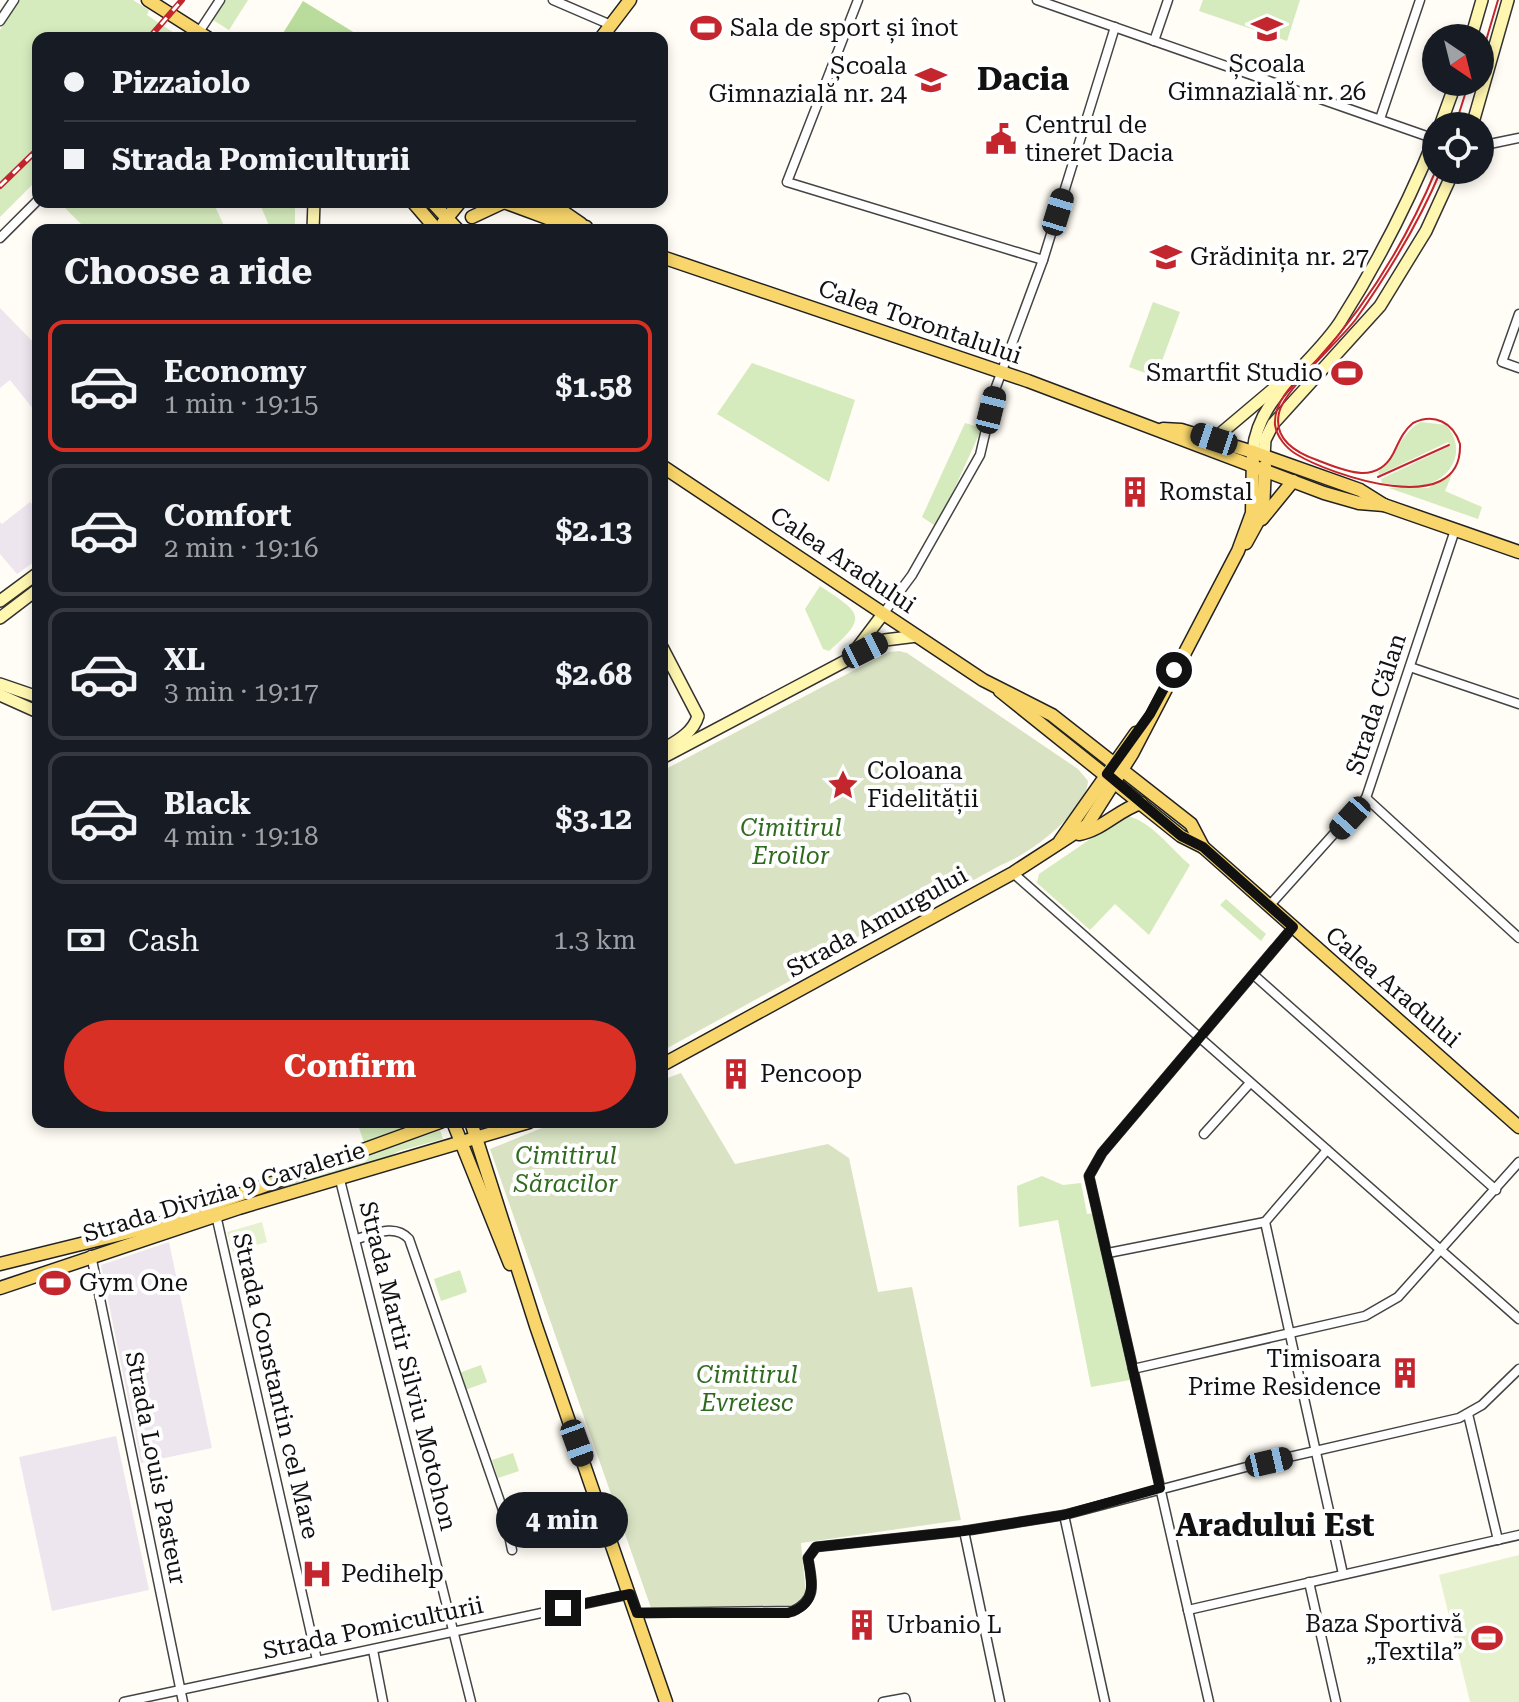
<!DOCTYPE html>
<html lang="en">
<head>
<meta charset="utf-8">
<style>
  :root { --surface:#171b24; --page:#20242c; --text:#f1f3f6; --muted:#9ea1a6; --line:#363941; --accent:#d93025 }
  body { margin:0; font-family:"Roboto Serif",serif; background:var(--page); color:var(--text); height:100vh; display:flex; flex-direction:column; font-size:30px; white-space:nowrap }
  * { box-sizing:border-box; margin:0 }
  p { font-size:26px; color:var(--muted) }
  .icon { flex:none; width:44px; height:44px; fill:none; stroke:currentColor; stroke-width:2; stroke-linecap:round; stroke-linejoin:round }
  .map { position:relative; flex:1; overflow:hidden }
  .drawer { position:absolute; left:32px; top:224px; width:636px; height:904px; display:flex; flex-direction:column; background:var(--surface); border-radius:16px; box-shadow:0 4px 12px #0003 }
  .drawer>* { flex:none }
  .top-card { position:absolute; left:32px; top:32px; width:636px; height:176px; border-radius:16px; box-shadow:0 4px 12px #0003; display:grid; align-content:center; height:176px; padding:0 32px; background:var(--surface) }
  .needle { width:52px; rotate:145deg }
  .controls { position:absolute; left:1422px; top:24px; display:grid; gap:16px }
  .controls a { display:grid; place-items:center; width:72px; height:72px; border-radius:50%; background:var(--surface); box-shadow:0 4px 12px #0003; font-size:40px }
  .end { position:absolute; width:36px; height:36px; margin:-18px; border:10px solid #111; background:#fff; box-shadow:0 0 0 4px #fff }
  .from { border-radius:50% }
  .bubble { position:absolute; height:56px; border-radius:28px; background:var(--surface); box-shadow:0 4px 12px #0003; font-size:26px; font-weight:700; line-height:56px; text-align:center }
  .car { position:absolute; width:24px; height:48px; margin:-24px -12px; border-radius:10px; box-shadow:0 0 6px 2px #0007; background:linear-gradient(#222 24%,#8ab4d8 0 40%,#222 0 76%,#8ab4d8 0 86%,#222 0) }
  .top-card b { display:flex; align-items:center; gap:28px; height:76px; font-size:30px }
  .top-card b+b { border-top:2px solid var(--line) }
  .top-card i { width:20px; height:20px; background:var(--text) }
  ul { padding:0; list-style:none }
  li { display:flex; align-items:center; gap:24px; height:132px; margin:0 16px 12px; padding:0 16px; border:4px solid var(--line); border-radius:16px }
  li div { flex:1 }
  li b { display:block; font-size:30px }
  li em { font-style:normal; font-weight:700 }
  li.current { border-color:var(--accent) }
  li>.icon { width:72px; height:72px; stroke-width:1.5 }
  h2 { padding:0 32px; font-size:36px; line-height:96px }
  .pay { display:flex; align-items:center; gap:20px; height:88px; padding:0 32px; font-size:30px }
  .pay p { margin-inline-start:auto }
  .cta { display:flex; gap:16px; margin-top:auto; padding:16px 32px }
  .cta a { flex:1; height:92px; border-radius:48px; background:var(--accent); color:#fff; font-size:32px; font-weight:700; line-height:92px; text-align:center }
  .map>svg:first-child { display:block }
  .industrial { fill:#eee6ef }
  .green { fill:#d5ebbd }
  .forest { fill:#b9dc9c }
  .cemetery { fill:#d9e3c4 }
  .pitch { fill:#e6f2cf }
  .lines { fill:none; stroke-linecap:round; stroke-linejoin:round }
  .street-casing { stroke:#444; stroke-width:11 }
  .secondary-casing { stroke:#333; stroke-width:14 }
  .primary-casing { stroke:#222; stroke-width:15 }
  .street { stroke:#fff; stroke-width:8 }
  .secondary { stroke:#fff6b0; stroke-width:11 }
  .primary { stroke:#f9d66b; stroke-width:12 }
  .tram { stroke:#c4262e; stroke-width:2 }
  .rail-casing { stroke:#c4262e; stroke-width:6 }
  .rail { stroke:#fff; stroke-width:3; stroke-dasharray:9; stroke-linecap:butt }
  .route { stroke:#111; stroke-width:10 }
  .labels { text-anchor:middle; stroke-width:8; stroke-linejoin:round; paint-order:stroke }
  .poi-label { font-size:24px; fill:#111; stroke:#fff; text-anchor:start }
  .street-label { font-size:24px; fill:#111; stroke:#fff }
  .park-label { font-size:24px; font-style:italic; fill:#2f6b1f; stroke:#fff }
  .district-label { font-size:32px; font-weight:bold; fill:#111; stroke:#fff }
</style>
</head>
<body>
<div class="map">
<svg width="1519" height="1702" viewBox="0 0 1519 1702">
  <rect width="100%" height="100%" fill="#fffdf5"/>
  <g class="industrial">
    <path d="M0,308L38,347V415L10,380L0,388Z"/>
    <path d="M30,502L38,511V559L17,574L0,554V522L2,524Z"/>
    <path d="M169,1242L212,1448L141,1463L101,1265Z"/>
    <path d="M116,1436L149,1590L52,1611L19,1457Z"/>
  </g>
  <g class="green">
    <path d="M19,0H133L149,10L147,15L177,35L174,38H38V179L0,217V30Z"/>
    <path d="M225,0H248L229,30L213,20Z"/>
    <path d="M1203,0H1300L1287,41L1199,11Z"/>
    <path d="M213,202L226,230H87L60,203Z"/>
    <path d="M259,202H295V230H271Z"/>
    <path d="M1153,302L1180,312L1156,377L1129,367Z"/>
    <path d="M752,363L855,400L829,482L717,414Z"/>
    <path d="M1421,422L1446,425C1468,450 1452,480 1421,486C1409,488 1394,484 1382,483L1381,479L1450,446L1448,442L1379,475L1378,472C1397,458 1400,432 1421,422Z"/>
    <path d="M965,423L982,428L937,527L922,517Z"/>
    <path d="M1453,472L1445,491L1482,507L1478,519L1389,488H1428Z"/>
    <path d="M820,586C860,613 870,616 829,651L823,649L805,609Z"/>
    <path d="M1124,816C1148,817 1172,850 1190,865L1149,935L1115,904L1090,930L1037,883L1039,874Z"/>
    <path d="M1226,899L1266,934L1261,941L1220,905Z"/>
    <path d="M357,1122H440L366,1148Z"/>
    <path d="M440,1130L443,1139L399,1151L374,1164L223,1208Z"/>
    <path d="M1042,1176L1063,1185L1081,1183L1087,1214L1097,1213L1136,1379L1091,1387L1058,1220L1019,1227L1017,1186Z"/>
    <path d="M460,1270L467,1292L441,1301L434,1279Z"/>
    <path d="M481,1365L487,1382L465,1390L459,1373Z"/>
    <path d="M513,1453L519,1471L498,1478L492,1460Z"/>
  </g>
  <path class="forest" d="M303,1L363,38H280Z"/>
  <g class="cemetery">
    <path d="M899,651L907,653L1078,769L1088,781C1087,812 1028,855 1001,865L662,1051V771L889,652Z"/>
    <path d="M681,1073L735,1164L828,1144L849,1158L878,1292L912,1287L961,1520L801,1543L806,1595L787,1609L651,1608L490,1149L557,1122H662V1080Z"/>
  </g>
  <g class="pitch">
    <path d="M262,1222L267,1242L233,1252L227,1232Z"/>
    <path d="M1519,1555V1702H1470L1439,1575Z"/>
  </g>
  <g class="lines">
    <defs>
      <g id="street">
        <path d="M553,0L611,25"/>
        <path d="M858,0L787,182L1043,260"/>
        <path d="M1037,0L1435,139"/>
        <path d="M0,21L14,0"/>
        <path d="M195,38L220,0"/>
        <path d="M1154,41L1168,0"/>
        <path d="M1380,119L1420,0"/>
        <path d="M1480,146L1519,138"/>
        <path d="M0,238L38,200"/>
        <path d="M1519,314L1502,362L1519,368"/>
        <path d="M883,614L912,575L980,455L996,387L1043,260L1115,27"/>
        <path d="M1410,667L1519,704"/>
        <path d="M1366,798L1519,938"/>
        <path d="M1013,873L1519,1319"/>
        <path d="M1269,906L1366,798L1455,530"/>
        <path d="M1255,976L1496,1190"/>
        <path d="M1204,1134L1250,1083"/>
        <path d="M340,1180L471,1702"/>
        <path d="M216,1215L317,1660"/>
        <path d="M1265,1222L1343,1574"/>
        <path d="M1265,1222L1327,1150"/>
        <path d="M357,1239C374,1234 395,1223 409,1239L505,1516L512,1550"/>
        <path d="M1108,1253L1265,1222"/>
        <path d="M91,1255L183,1702"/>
        <path d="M1133,1369L1365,1316L1398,1297L1519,1162"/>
        <path d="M1468,1414L1498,1540"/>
        <path d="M1064,1515L1105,1702"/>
        <path d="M964,1531L1000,1702"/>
        <path d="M1309,1582L1336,1702"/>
        <path d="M1188,1610L1519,1535"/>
        <path d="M637,1613L793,1611C818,1599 812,1582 808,1558L816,1547L964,1531L1064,1515L1246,1467L1459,1418L1482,1405L1519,1369"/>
        <path d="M373,1650L383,1702"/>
        <path d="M124,1702L630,1594"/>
        <path d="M883,1702L905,1698L906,1702"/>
        <path d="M1209,1702L1089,1176L1102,1153L1293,927"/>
      </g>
      <g id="secondary">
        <path d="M1471,38L1482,0"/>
        <path d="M1440,126L1456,82"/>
        <path d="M1472,126L1508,0"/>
        <path d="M313,230L314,202"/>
        <path d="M1214,439L1278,385"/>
        <path d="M1253,452C1257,397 1311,366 1340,322C1377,264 1410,199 1436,135"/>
        <path d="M1264,456L1265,440L1273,424L1380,306L1426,231L1454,170"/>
        <path d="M0,601L38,573"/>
        <path d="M0,618L38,589"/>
        <path d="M662,647L698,716C693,733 677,741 662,750"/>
        <path d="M852,655L883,614"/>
        <path d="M0,684L38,697"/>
        <path d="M0,695L38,712"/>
        <path d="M662,758L885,640L917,636"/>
      </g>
      <g id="primary">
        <path d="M148,0L208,38"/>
        <path d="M601,38L630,0"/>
        <path d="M413,202L437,230"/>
        <path d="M432,202L458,230"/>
        <path d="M504,202L561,223L586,227"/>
        <path d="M534,202L565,213L581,224"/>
        <path d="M472,217L504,202"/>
        <path d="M443,223L460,202"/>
        <path d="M662,257L1028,381L1324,493L1359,503L1384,505"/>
        <path d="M1163,429L1181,430L1253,452L1360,490L1384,505L1519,552"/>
        <path d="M662,466L983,680L1052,715L1191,824L1203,847"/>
        <path d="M1262,519L1293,481"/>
        <path d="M1246,543L1263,512L1265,466"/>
        <path d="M1000,691L1181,836L1203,847L1519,1127"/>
        <path d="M1079,834C1102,830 1118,810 1141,803"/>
        <path d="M1060,841L1136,733"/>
        <path d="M662,1065L1013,873L1087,825L1132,754L1238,551L1252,513L1253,452"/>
        <path d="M453,1122L510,1264"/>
        <path d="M471,1122L536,1326L666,1702"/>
        <path d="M0,1264L154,1226L440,1122"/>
        <path d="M0,1288L239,1208L529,1122"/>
      </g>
    </defs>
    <use href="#street" class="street-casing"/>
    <use href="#secondary" class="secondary-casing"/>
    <use href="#primary" class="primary-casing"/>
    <use href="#street" class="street"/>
    <use href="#secondary" class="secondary"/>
    <use href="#primary" class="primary"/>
    <g class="tram">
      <path d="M1480,61L1498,0"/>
      <path d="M1455,126L1469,82"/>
      <path d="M1436,170C1407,239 1367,305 1317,360C1300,378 1273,398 1275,425C1277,437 1286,448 1296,454C1330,475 1463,521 1460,444C1453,422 1434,413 1413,423C1403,431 1399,442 1393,454C1376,486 1343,470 1317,460C1297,453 1273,440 1279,413C1284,389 1339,342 1356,319C1389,272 1419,223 1441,170"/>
      <path d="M1378,477L1449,445"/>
    </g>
    <defs>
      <g id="rail">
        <path d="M149,38L182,0"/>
        <path d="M0,186L38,149"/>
      </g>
    </defs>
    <use href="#rail" class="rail-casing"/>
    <use href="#rail" class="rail"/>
  </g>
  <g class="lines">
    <path class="route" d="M563,1608L630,1594L637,1613H788C818,1604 812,1583 808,1558L816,1547L964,1531L1064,1515L1160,1488L1089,1176L1102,1153L1293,927L1203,847L1181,836L1107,774L1150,714L1174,670"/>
  </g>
  <defs>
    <symbol id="stadium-bare" viewBox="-9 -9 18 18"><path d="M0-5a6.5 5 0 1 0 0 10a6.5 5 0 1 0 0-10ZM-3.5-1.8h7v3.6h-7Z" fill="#c4262e" stroke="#fff" stroke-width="2.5" paint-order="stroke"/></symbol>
    <symbol id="school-bare" viewBox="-9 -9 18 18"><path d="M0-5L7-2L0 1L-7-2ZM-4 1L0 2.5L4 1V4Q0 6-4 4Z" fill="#c4262e" stroke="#fff" stroke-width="2.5" paint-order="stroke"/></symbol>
    <symbol id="civic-bare" viewBox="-9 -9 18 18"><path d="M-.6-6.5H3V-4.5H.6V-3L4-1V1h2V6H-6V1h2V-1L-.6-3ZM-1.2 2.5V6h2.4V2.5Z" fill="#c4262e" stroke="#fff" stroke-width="2.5" paint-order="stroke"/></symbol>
    <symbol id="building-bare" viewBox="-9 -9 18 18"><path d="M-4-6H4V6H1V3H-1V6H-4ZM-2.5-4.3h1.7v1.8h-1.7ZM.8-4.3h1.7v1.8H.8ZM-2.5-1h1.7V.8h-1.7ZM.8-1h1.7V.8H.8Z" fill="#c4262e" stroke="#fff" stroke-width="2.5" paint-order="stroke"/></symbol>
    <symbol id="sight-bare" viewBox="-9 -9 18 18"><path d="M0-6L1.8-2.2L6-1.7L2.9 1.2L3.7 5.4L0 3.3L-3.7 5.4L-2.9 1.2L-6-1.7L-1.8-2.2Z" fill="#c4262e" stroke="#fff" stroke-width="2.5" paint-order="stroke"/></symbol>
    <symbol id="hospital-bare" viewBox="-9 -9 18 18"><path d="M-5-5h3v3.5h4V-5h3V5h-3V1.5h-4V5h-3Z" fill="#c4262e" stroke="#fff" stroke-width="2.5" paint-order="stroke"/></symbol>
  </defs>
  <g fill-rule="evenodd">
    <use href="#stadium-bare" x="684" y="6" width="44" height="44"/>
    <use href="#school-bare" x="1245" y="7" width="44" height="44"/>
    <use href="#school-bare" x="909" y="58" width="44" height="44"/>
    <use href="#civic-bare" x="979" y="117" width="44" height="44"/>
    <use href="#school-bare" x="1144" y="235" width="44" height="44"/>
    <use href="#stadium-bare" x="1325" y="351" width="44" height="44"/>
    <use href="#building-bare" x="1113" y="470" width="44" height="44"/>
    <use href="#sight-bare" x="821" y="763" width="44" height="44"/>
    <use href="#building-bare" x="714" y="1052" width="44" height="44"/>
    <use href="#stadium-bare" x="33" y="1261" width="44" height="44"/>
    <use href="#building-bare" x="1383" y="1351" width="44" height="44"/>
    <use href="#hospital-bare" x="295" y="1552" width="44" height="44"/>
    <use href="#building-bare" x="840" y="1603" width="44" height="44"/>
    <use href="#stadium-bare" x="1465" y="1616" width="44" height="44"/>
  </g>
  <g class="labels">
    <g class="poi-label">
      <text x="730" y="36">Sala de sport și înot</text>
      <text x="1267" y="72" text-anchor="middle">Școala<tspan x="1267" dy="28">Gimnazială nr. 26</tspan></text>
      <text x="907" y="74" text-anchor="end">Școala<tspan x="907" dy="28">Gimnazială nr. 24</tspan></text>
      <text x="1025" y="133">Centrul de<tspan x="1025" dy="28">tineret Dacia</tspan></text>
      <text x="1190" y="265">Grădinița nr. 27</text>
      <text x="1323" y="381" text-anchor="end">Smartfit Studio</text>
      <text x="1159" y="500">Romstal</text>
      <text x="867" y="779">Coloana<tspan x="867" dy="28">Fidelității</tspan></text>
      <text x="760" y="1082">Pencoop</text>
      <text x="79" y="1291">Gym One</text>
      <text x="1381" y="1367" text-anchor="end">Timisoara<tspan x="1381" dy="28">Prime Residence</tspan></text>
      <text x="341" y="1582">Pedihelp</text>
      <text x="1463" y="1632" text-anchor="end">Baza Sportivă<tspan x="1463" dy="28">„Textila”</tspan></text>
      <text x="886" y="1633">Urbanio L</text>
    </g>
    <g class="street-label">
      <text transform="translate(920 322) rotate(19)" y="8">Calea Torontalului</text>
      <text transform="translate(843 560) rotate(34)" y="8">Calea Aradului</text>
      <text transform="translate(1376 704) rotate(-72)" y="8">Strada Călan</text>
      <text transform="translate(877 922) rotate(-29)" y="8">Strada Amurgului</text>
      <text transform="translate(1393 987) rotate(41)" y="8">Calea Aradului</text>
      <text transform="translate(224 1192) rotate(-17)" y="8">Strada Divizia 9 Cavalerie</text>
      <text transform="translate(408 1366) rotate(76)" y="8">Strada Martir Silviu Motohon</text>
      <text transform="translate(276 1386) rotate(77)" y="8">Strada Constantin cel Mare</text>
      <text transform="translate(156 1468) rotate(79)" y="8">Strada Louis Pasteur</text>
      <text transform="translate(373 1628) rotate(-12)" y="8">Strada Pomiculturii</text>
    </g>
    <g class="park-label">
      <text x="791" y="836">Cimitirul<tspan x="791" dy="28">Eroilor</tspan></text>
      <text x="566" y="1164">Cimitirul<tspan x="566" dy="28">Săracilor</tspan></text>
      <text x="747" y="1383">Cimitirul<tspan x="747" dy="28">Evreiesc</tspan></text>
    </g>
    <g class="district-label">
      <text x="1023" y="90">Dacia</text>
      <text x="1275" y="1536">Aradului Est</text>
    </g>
  </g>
</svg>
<div class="controls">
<a><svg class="needle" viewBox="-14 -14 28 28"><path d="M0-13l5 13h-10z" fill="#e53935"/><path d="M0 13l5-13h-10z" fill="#9ea1a6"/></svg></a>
<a><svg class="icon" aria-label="locate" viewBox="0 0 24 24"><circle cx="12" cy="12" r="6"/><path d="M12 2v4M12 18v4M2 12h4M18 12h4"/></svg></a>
</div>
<i class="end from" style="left:1174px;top:670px"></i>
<i class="end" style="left:563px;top:1608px"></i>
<div class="bubble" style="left:496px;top:1492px;width:132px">4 min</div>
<i class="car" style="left:1058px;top:212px;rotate:17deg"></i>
<i class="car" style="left:991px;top:410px;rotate:14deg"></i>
<i class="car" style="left:1214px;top:439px;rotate:288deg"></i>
<i class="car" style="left:865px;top:650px;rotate:63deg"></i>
<i class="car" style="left:1350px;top:818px;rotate:222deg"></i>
<i class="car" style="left:577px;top:1443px;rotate:160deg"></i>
<i class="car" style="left:1269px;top:1462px;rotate:77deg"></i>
<div class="top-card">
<b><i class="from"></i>Pizzaiolo</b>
<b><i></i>Strada Pomiculturii</b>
</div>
<section class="drawer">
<h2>Choose a ride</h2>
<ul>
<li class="current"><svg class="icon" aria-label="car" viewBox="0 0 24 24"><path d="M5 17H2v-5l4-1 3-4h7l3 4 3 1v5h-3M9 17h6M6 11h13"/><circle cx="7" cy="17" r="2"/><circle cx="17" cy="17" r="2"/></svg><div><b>Economy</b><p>1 min · 19:15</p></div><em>$1.58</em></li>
<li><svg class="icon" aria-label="car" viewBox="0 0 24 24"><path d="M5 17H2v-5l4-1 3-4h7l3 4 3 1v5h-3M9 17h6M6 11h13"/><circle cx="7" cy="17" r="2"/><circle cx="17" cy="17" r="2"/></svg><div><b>Comfort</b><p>2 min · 19:16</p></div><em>$2.13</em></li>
<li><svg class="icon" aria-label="car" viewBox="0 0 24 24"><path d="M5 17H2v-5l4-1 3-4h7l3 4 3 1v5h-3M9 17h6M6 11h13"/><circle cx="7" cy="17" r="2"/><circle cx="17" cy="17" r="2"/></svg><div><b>XL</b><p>3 min · 19:17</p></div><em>$2.68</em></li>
<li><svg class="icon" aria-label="car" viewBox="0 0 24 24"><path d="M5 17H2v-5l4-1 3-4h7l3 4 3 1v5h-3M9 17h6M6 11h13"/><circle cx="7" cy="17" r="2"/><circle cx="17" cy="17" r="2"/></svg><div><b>Black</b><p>4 min · 19:18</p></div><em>$3.12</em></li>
</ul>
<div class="pay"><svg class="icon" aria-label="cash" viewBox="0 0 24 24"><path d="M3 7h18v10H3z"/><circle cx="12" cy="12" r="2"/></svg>Cash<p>1.3 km</p></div>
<div class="cta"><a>Confirm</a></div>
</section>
</div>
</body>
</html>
